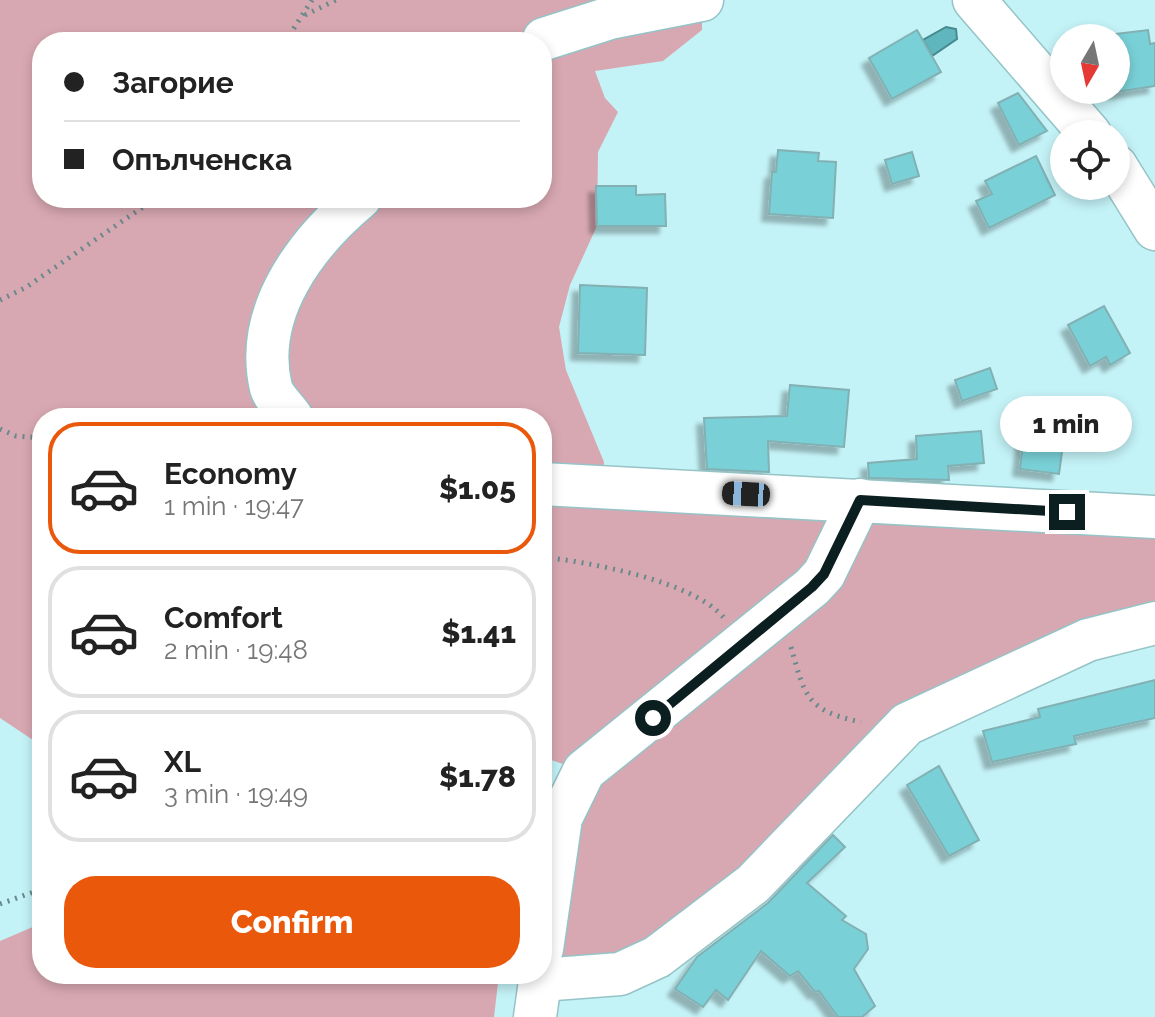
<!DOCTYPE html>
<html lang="en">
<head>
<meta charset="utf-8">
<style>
  :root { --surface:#fff; --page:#f2f2f2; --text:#222; --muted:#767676; --line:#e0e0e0; --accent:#ea580c }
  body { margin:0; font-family:Raleway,sans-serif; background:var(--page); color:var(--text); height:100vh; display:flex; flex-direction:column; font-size:30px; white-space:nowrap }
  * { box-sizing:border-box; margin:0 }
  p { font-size:26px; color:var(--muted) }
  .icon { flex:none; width:44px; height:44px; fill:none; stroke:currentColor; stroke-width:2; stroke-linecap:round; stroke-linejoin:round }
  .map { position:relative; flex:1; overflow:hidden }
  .panel { position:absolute; left:32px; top:408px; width:520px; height:576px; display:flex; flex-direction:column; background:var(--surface); border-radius:32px; box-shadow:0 4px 12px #0003 }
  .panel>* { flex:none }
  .top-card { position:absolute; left:32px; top:32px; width:520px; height:176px; border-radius:32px; box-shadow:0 4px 12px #0003; display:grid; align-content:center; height:176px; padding:0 32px; background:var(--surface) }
  .needle { width:52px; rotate:189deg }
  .tools { position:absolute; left:1050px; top:24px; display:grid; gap:16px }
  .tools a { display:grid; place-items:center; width:80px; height:80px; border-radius:50%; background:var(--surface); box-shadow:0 4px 12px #0003; font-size:40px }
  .end { position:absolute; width:36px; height:36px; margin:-18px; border:10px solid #0c1f20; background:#fff; box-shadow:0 0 0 4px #fff }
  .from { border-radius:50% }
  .bubble { position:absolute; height:56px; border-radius:28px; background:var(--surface); box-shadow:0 4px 12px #0003; font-size:26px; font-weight:800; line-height:56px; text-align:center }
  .car { position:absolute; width:24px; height:48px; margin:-24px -12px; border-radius:10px; box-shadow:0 0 6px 2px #0007; background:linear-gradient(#222 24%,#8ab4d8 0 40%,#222 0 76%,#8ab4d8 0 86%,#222 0) }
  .top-card b { display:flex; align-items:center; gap:28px; height:76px; font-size:30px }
  .top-card b+b { border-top:2px solid var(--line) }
  .top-card i { width:20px; height:20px; background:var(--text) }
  ul { padding:14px 0 0; list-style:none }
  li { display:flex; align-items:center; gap:24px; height:132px; margin:0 16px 12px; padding:0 16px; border:4px solid var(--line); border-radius:32px }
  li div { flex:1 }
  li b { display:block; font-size:30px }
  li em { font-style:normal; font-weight:800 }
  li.on { border-color:var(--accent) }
  li>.icon { width:72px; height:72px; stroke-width:1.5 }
  .primary-button { display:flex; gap:16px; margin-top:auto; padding:16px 32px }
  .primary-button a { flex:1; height:92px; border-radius:32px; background:var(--accent); color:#fff; font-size:32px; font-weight:800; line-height:92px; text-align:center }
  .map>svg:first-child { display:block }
  .green { fill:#d8a8b2; fill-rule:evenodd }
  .water { fill:#5fb7bd; stroke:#46898e; stroke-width:2 }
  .building { fill:#79d1d7; stroke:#82b0b3; stroke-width:2; filter:url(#shadow) }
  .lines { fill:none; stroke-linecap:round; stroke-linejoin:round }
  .minor-casing { stroke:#95c3c6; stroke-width:45 }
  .path { stroke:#68898b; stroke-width:5; stroke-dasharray:2 6; stroke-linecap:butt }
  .minor { stroke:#fff; stroke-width:42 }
  .route { stroke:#0c1f20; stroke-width:10 }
</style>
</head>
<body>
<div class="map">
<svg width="1155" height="1017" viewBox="0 0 1155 1017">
  <defs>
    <filter id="shadow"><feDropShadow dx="-7" dy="7" stdDeviation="2" flood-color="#0004"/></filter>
  </defs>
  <rect width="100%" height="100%" fill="#c4f3f7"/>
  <g class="green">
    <path d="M0,0H702V30L663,61L595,71L605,98L618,112L598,152L597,226L570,285L559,327L566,370L604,462L603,486L1155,517V623L907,724L657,957L541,980L584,771L542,757V418H42V746L0,718ZM42,42H542V198H42Z"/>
    <path d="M42,923V974H499L494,1017H0V941Z"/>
  </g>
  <path class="water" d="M946,27L956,29L957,39L932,56L923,40Z"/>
  <g class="building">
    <path d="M917,30L941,72L892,99L869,58Z"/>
    <path d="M1148,30L1150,44L1155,43V86L1116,92V34Z"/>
    <path d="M1018,93L1047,131L1019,145L998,103Z"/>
    <path d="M778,150L819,153L818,161L836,162L833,218L769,214L772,172H776Z"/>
    <path d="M912,152L919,176L892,184L885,160Z"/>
    <path d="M1036,156L1055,195L989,228L976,201L992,194L985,181Z"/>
    <path d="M596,186H636V195L665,194L666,226H597Z"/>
    <path d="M580,285L647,288L645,355L578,353Z"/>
    <path d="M1104,306L1130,353L1110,365L1106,357L1090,366L1068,325Z"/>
    <path d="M990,368L997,389L962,401L955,380Z"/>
    <path d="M790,385L849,390L844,447L768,441L769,472L707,469L704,418L787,416Z"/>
    <path d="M1025,425L1065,430L1059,474L1020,469Z"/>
    <path d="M981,431L984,463L948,466L949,480L869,478L868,463L917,459L916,436Z"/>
    <path d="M1155,680V718L1074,736L1076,744L992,762L983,731L1040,717L1038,709Z"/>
    <path d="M939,766L979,840L949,856L907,785Z"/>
    <path d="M833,835L845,847L807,883L846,916L842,920L866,934L868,949L854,969L875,1006L862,1017H838L819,991L815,992L798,971L790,976L761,951L728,1000L716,990L703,1007L675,989L697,957L768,903Z"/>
  </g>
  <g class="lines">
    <defs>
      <g id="minor">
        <path d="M974,0L1090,134"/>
        <path d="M544,39L610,18L702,0"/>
        <path d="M1116,166L1155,229"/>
        <path d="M292,418C286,409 274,398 271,388C253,313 305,244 360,198"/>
        <path d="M542,484L1155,517"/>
        <path d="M542,949L561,818L584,771L812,587L824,574L860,500"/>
        <path d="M541,980L620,974L657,957L753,884L907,724L1088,640L1155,623"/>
        <path d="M535,1017L541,974"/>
      </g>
    </defs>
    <use href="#minor" class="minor-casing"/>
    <g class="path">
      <path d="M305,15L336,0"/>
      <path d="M285,42L312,0"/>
      <path d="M0,300L25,288L156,198"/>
      <path d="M0,429L16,436L42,438"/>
      <path d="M542,557C589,562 694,581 724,618"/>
      <path d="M791,647C805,698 808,711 861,722"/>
      <path d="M542,757L553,760"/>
      <path d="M0,904L42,889"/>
    </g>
    <use href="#minor" class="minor"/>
  </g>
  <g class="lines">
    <path class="route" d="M653,718L812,587L824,574L860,500L1067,512"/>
  </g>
</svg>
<div class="tools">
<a><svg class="needle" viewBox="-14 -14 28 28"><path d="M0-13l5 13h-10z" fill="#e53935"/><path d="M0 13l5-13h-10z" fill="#767676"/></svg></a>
<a><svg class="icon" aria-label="locate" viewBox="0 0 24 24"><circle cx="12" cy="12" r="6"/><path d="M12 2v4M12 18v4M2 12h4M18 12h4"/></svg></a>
</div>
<i class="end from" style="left:653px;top:718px"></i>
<i class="end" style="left:1067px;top:512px"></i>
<div class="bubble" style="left:1000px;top:396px;width:132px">1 min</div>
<i class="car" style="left:746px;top:494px;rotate:273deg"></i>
<div class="top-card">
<b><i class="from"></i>Загорие</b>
<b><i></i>Опълченска</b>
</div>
<section class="panel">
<ul>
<li class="on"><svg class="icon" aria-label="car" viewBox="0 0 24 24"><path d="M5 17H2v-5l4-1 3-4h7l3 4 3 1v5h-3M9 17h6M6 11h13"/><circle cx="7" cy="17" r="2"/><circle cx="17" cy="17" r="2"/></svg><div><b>Economy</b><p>1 min · 19:47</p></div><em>$1.05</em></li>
<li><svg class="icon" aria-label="car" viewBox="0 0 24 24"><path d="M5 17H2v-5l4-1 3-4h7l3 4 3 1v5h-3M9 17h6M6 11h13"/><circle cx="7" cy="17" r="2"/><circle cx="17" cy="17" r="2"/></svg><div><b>Comfort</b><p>2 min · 19:48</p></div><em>$1.41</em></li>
<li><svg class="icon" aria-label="car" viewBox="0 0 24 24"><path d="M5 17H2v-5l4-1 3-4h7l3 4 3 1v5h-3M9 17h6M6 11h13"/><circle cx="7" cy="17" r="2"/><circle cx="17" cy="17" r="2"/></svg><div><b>XL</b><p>3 min · 19:49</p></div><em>$1.78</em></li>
</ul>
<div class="primary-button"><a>Confirm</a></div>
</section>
</div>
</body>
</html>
